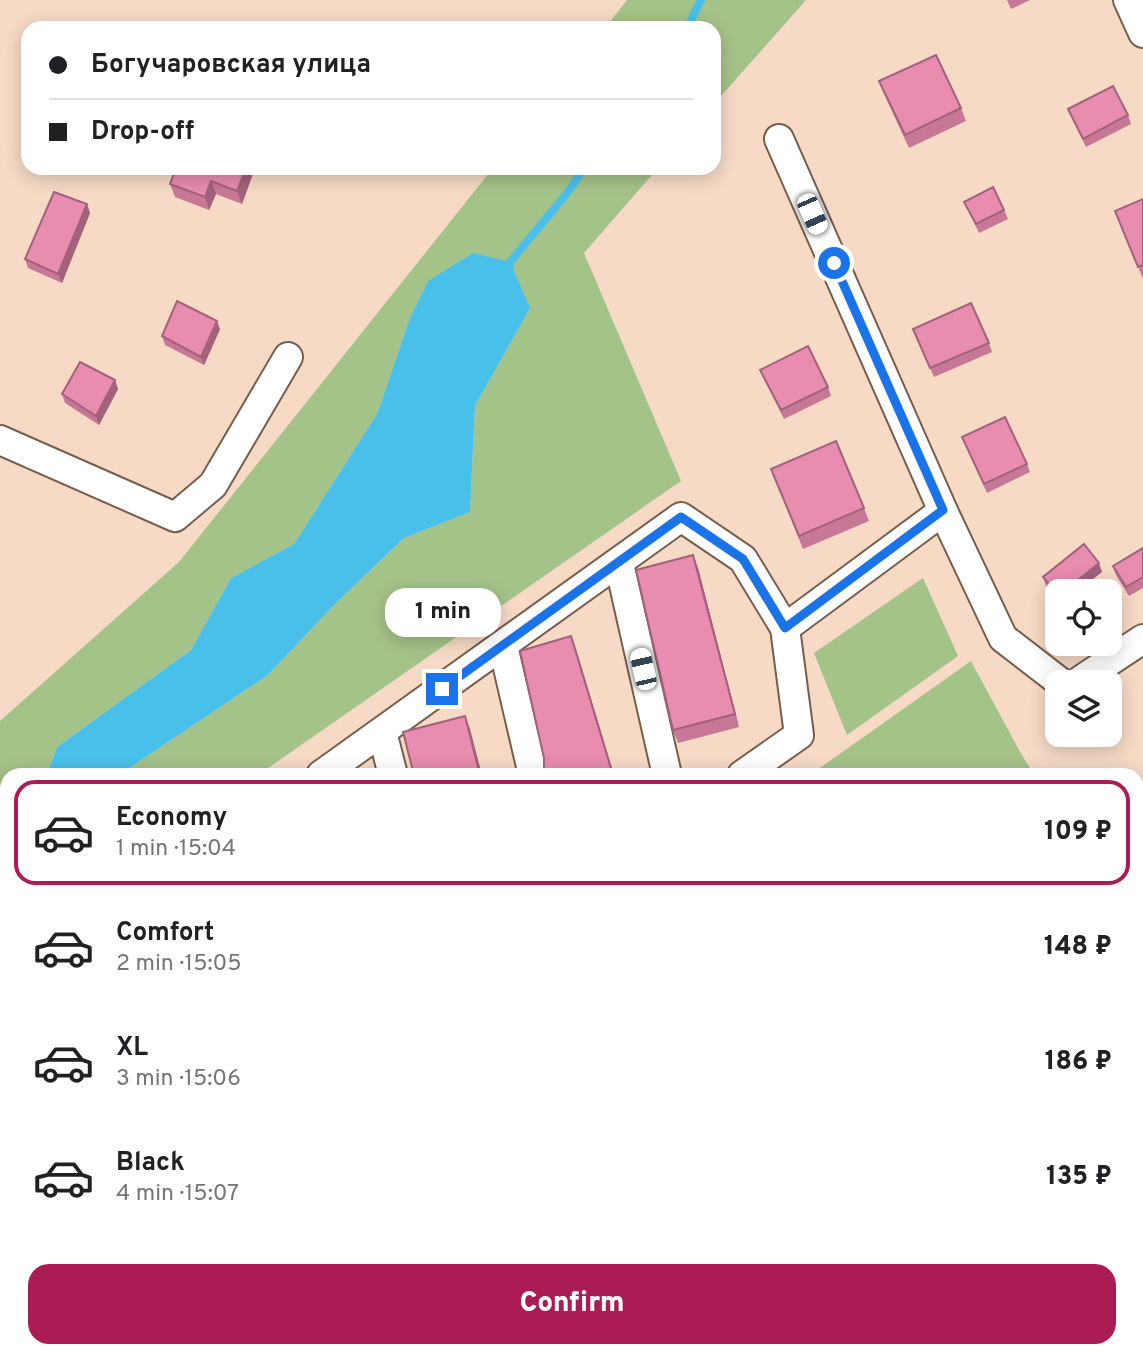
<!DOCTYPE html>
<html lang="en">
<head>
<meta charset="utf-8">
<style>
  :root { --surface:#fff; --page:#f6f6f6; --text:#202124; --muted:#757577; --line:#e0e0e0; --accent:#ac1c54 }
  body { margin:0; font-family:Overpass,sans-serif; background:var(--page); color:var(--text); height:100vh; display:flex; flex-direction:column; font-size:26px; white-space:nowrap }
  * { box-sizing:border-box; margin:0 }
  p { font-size:23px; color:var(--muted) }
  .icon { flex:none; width:38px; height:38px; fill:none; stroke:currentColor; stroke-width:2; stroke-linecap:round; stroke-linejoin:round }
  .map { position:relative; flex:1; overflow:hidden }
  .panel { position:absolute; left:0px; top:768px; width:1144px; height:590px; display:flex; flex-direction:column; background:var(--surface); border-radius:21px 21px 0 0; box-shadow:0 4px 18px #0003 }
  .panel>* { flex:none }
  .guide { position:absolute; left:21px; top:21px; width:700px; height:154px; border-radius:21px; box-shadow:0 4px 18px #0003; display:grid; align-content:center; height:154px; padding:0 28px; background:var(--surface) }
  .fabs { position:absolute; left:1045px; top:579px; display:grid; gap:14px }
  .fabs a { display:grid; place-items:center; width:77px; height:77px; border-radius:14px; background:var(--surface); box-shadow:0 4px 18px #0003; font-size:35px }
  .end { position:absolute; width:32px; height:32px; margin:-16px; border:9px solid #1a73e8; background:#fff; box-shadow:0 0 0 4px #fff }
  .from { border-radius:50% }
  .bubble { position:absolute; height:49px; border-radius:21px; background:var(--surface); box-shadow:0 4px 18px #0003; font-size:23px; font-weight:800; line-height:49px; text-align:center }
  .car { position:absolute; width:21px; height:42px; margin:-21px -10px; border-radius:9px; box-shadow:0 0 5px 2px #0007; background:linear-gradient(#fff 24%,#345 0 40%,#fff 0 76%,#345 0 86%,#fff 0) }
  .guide b { display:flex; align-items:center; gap:24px; height:66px; font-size:26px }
  .guide b+b { border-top:2px solid var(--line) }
  .guide i { width:18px; height:18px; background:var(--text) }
  ul { padding:12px 0 0; list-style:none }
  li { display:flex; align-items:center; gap:21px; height:105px; margin:0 14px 10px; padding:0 14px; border:4px solid transparent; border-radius:21px }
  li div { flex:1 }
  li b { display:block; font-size:26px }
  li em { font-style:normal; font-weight:800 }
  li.current { border-color:var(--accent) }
  li>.icon { width:63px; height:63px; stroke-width:1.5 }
  .primary-button { display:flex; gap:14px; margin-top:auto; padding:14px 28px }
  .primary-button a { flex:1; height:80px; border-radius:21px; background:var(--accent); color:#fff; font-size:28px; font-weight:800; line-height:80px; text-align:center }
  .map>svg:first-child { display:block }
  .green { fill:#a4c389 }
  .water { fill:#49c0ea }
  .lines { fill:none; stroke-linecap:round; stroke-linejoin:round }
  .stream { stroke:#49c0ea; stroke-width:8 }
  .minor-casing { stroke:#765e4d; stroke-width:32 }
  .minor { stroke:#fff; stroke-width:28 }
  .wall { fill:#c87897 }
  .shaded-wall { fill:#a2627b }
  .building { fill:#e88cb0; stroke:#a2627b; stroke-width:2 }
  .route { stroke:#1a73e8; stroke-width:9 }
</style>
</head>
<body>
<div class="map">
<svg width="1143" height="1357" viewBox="0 0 1143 1357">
  <rect width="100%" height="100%" fill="#f6dac6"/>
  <g class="green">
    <path d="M627,0H806L714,104V28H605Z"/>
    <path d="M493,168H658L584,253L681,481L258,775H119L268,675L336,603L404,538L470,512L475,406L530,308L428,281L410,318L377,414L294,544L231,578L191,650L57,747L47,775H7V950L0,955V721L179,562Z"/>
    <path d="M923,578L958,656L847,735L814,653Z"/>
    <path d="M971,661L1019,750L1034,775H810Z"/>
    <path d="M1138,895L1143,901V1357H0V1351L7,1346V1351H1138Z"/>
  </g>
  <path class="water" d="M473,253L510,262L530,308L475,406L470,512L404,538L336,603L268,675L119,775H47L57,747L191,650L231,578L294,544L377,414L410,318L428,281Z"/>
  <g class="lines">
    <g class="stream">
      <path d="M687,28L701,0"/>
      <path d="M509,269L510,262L568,192L584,168"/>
      <path d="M0,822L7,819"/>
    </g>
    <defs>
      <g id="minor">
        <path d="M1128,0L1143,33"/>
        <path d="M779,139L943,511L1003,638L1060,682"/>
        <path d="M0,440L175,517L213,485L288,357"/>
        <path d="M619,563L667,775"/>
        <path d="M503,646L533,775"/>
        <path d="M1078,682L1143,639"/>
        <path d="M382,732L393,775"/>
        <path d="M321,775L681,517L743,559L785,628"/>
        <path d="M742,775L799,735L785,628L943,511"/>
        <path d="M0,1003L7,998"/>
        <path d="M0,1308L7,1303"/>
      </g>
    </defs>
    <use href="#minor" class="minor-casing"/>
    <use href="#minor" class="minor"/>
  </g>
  <g class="wall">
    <path d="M1007,0H1030L1011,9Z"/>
    <path d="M879,81L961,108L966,121L909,148L884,94Z"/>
    <path d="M1068,109L1128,115L1131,124L1086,147Z"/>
    <path d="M176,168H255L242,204L216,194L209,210L175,197L170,184Z"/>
    <path d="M1143,199V279L1115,211Z"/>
    <path d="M964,202L1004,210L1008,219L979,233Z"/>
    <path d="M90,213L62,283L28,268L25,259Z"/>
    <path d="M220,329L204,365L165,345L162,336Z"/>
    <path d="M913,329L989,343L992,352L934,377Z"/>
    <path d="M760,370L828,387L831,396L784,419L764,379Z"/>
    <path d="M115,380L118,389L99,425L65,403L62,394Z"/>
    <path d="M962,437L1027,464L1030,472L987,493Z"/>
    <path d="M771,469L864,508L869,521L803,549Z"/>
    <path d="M1143,548V588L1129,596L1116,575L1113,566Z"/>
    <path d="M698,568L739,727L678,743L673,730Z"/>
    <path d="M1102,572L1057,592V599L1046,586L1043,577Z"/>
    <path d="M1143,791V827L1138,820V795Z"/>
    <path d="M7,1048V1243L0,1245V1050Z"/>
  </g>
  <g class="shaded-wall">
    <path d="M246,168H255L242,204L237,191Z"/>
    <path d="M211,181L216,194L209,210L205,197Z"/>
    <path d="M87,204L90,213L62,283L58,274Z"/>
    <path d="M217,321L220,329L204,365L201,357Z"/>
    <path d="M115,380L118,389L99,425L96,416Z"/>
    <path d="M693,555L698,568L739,727L735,714Z"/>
    <path d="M1099,563L1102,572L1077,592H1063Z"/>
    <path d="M571,636L576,649L614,775H613Z"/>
    <path d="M465,716L470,729L482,775H480Z"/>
  </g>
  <g class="building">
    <path d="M936,55L961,108L905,135L879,81Z"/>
    <path d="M1113,86L1128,115L1083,139L1068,109Z"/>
    <path d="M176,168H246L237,191L211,181L205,197L170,184Z"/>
    <path d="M993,187L1004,210L976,224L964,202Z"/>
    <path d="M54,192L87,204L58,274L25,259Z"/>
    <path d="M1143,199V265L1138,267L1115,211Z"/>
    <path d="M177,301L217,321L201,357L162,336Z"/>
    <path d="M971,303L989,343L930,368L913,329Z"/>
    <path d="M808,346L828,387L781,410L760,370Z"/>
    <path d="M80,362L115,380L96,416L62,394Z"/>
    <path d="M1005,417L1027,464L984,484L962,437Z"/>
    <path d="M836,441L864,508L799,536L771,469Z"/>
    <path d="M1084,544L1099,563L1063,592H1057V594L1043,577Z"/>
    <path d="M1143,548V577L1126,587L1113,566Z"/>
    <path d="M693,555L735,714L673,730L636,570Z"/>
    <path d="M571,636L613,775H546L544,768V758L520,651Z"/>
    <path d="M465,716L480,775H414L403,732Z"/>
    <path d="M1143,791V822L1138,815V795Z"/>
    <path d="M7,1048V1229L0,1231V1050Z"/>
  </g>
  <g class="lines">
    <path class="route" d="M442,689L681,517L743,559L785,628L943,510L834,263"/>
  </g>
</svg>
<div class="fabs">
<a><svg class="icon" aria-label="locate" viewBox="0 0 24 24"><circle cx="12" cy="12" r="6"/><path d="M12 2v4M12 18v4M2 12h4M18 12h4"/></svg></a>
<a><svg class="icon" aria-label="layers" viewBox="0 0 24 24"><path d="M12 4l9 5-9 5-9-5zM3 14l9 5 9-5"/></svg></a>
</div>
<i class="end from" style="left:834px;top:263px"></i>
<i class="end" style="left:442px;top:689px"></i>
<div class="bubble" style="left:385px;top:588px;width:116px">1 min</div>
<i class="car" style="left:812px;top:214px;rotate:156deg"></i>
<i class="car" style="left:643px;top:669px;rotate:347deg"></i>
<div class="guide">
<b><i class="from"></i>Богучаровская улица</b>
<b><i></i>Drop-off</b>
</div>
<section class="panel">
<ul>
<li class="current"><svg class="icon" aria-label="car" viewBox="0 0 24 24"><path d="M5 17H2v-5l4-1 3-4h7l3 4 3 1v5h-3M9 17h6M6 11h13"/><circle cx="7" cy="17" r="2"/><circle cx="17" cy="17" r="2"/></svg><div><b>Economy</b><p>1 min · 15:04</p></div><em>109 ₽</em></li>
<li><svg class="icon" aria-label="car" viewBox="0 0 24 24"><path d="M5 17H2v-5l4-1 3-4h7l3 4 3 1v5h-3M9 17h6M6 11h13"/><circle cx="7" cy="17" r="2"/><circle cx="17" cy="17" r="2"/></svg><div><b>Comfort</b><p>2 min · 15:05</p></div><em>148 ₽</em></li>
<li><svg class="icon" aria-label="car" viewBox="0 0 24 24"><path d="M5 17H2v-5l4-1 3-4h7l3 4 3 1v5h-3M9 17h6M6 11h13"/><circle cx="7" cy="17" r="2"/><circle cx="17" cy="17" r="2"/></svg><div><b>XL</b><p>3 min · 15:06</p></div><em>186 ₽</em></li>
<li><svg class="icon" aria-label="car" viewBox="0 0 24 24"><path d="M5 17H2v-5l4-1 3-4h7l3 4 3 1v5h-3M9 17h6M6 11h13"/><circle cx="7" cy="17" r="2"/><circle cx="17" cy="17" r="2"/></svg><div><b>Black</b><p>4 min · 15:07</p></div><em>135 ₽</em></li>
</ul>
<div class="primary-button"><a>Confirm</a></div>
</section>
</div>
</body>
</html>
